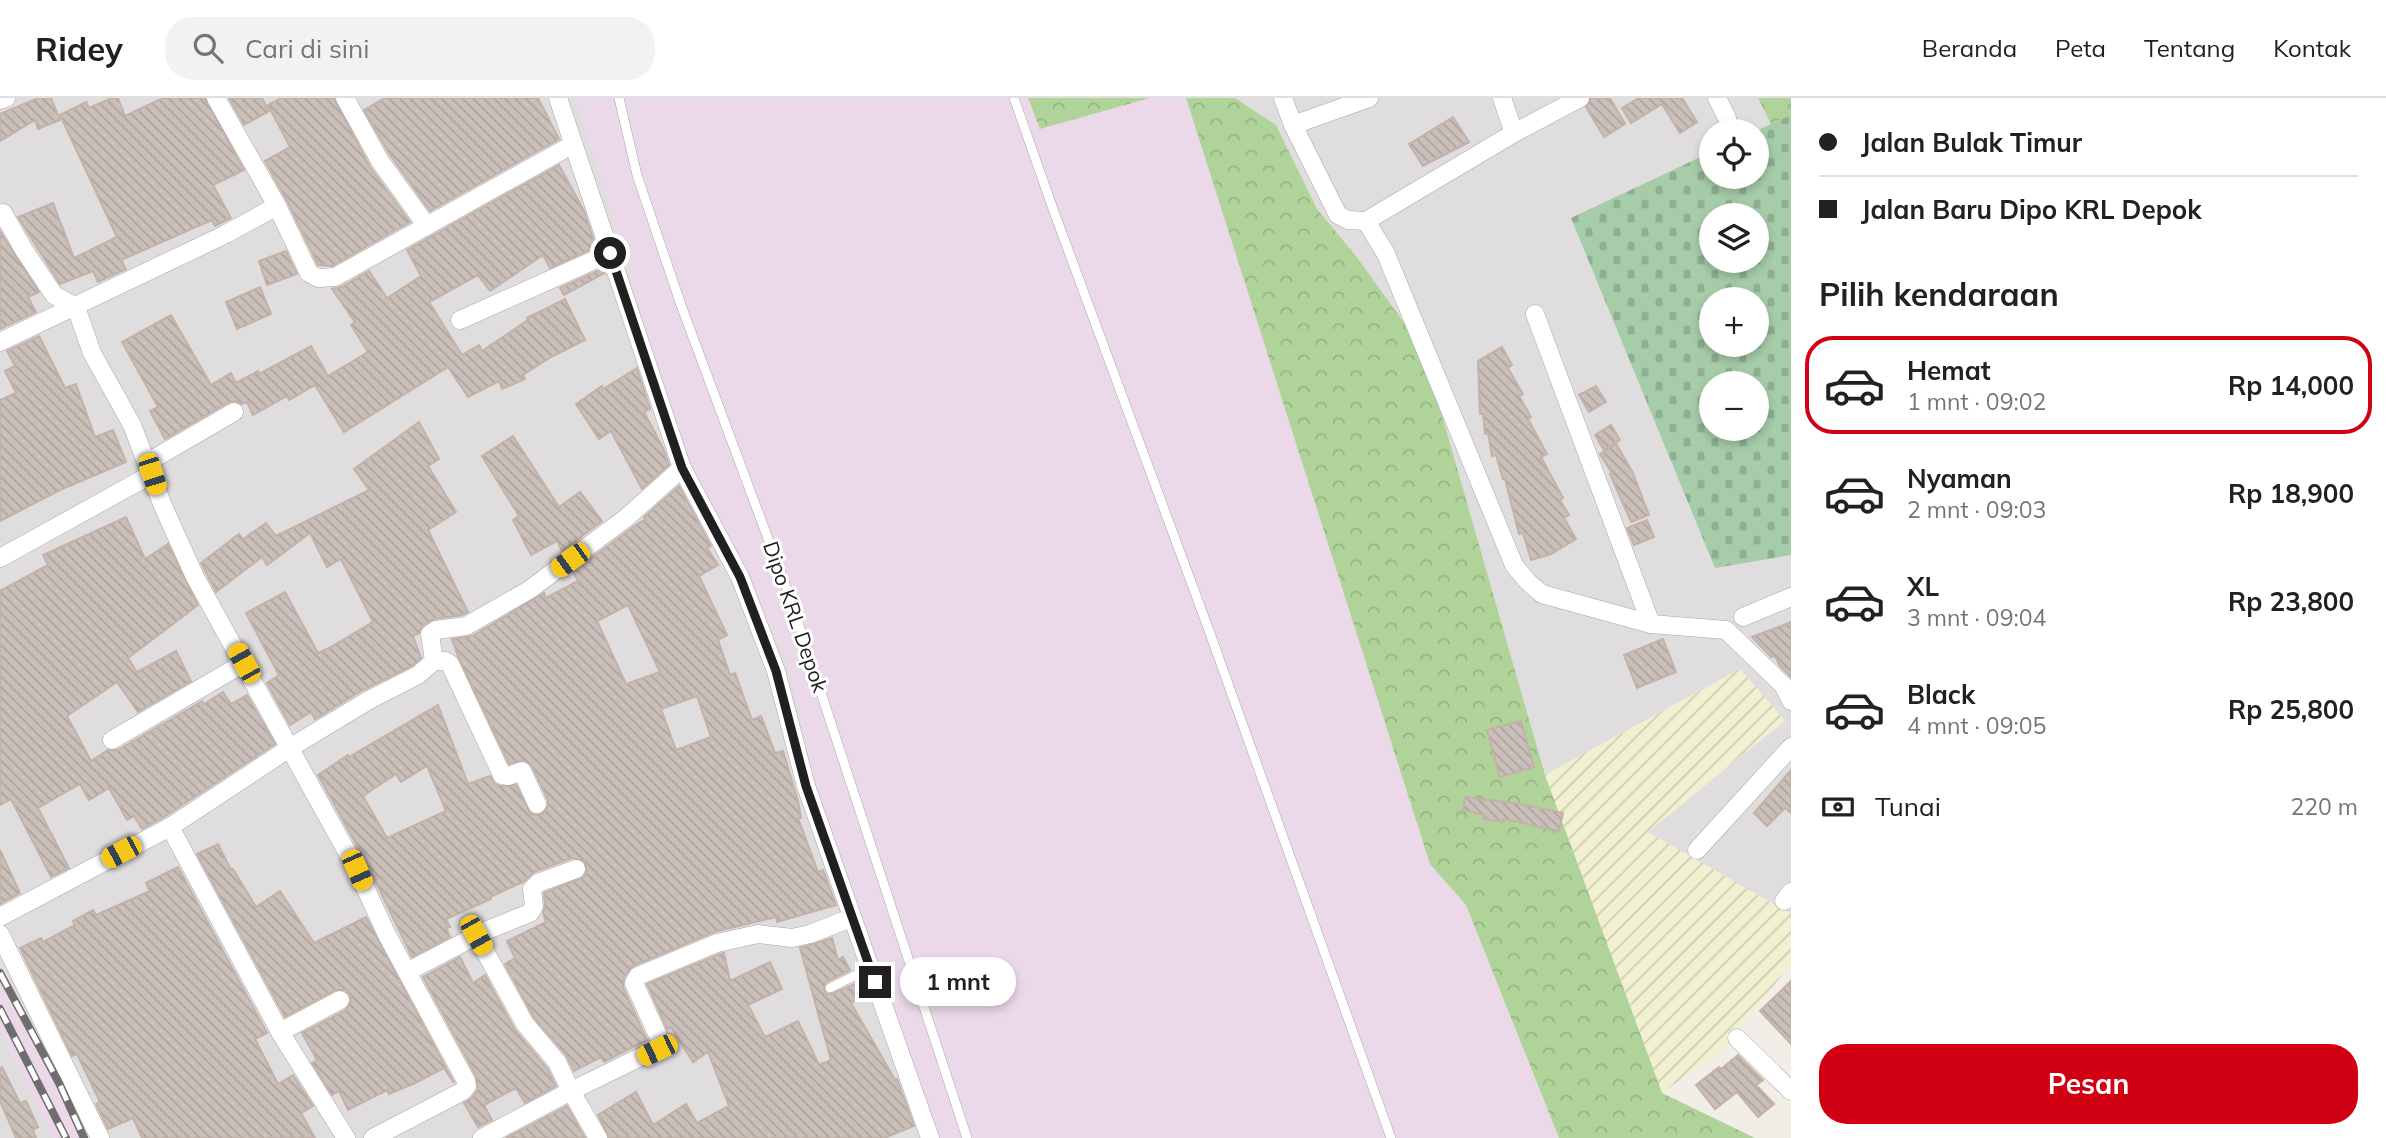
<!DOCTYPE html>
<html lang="id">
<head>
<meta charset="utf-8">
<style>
  :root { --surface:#fff; --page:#f2f2f2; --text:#202124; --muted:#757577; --line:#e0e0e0; --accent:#d10012 }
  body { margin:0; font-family:Mulish,sans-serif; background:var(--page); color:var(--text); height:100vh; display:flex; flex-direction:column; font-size:26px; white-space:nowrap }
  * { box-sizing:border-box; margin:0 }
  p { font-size:23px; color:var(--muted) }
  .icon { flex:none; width:38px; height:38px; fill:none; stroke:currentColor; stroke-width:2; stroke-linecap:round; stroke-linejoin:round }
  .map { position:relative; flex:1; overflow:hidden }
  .side { display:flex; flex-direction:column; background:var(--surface); width:595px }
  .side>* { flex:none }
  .guide { display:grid; align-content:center; height:154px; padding:0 28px; background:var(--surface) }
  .tools { position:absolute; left:1699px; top:21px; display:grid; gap:14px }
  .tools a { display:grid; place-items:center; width:70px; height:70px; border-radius:50%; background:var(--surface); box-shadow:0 4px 10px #0003; font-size:35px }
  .end { position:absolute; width:32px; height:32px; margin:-16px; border:9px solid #202020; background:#fff; box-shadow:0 0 0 4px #fff }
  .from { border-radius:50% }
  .bubble { position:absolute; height:49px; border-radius:24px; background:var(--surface); box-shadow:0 4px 10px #0003; font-size:23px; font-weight:700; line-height:49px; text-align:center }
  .car { position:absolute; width:21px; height:42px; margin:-21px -10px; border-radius:9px; box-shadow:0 0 5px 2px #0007; background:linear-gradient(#f5c518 24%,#345 0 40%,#f5c518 0 76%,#345 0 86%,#f5c518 0) }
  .guide b { display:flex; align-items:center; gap:24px; height:66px; font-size:26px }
  .guide b+b { border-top:2px solid var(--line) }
  .guide i { width:18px; height:18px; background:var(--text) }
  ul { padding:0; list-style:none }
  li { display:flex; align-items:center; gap:21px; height:98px; margin:0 14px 10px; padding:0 14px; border:4px solid transparent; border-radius:28px }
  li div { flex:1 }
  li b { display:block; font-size:26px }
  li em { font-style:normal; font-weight:700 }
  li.current { border-color:var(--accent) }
  li>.icon { width:63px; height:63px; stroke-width:1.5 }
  h2 { padding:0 28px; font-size:32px; line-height:84px }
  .pay { display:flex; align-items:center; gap:18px; height:77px; padding:0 28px; font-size:26px }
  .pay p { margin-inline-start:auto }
  .cta { display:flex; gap:14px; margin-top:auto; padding:14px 28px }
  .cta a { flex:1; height:80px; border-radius:28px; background:var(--accent); color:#fff; font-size:28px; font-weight:700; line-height:80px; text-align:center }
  header { display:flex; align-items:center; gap:42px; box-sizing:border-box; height:98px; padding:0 35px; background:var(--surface); border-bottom:2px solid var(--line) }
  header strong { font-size:33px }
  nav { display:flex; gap:38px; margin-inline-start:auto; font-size:24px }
  .search { width:490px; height:63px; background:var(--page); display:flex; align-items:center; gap:18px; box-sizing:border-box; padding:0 24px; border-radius:28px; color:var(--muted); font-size:26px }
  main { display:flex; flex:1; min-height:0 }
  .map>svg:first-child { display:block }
  .residential { fill:#dfdddd; fill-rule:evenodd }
  .railway { fill:#ebd8e9 }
  .farmland { fill:url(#farmland-furrows) }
  .forest { fill:url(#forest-crowns) }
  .cemetery { fill:url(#cemetery-stones); fill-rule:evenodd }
  .building { fill:url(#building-back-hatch); stroke:#c4b2a8; stroke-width:2; fill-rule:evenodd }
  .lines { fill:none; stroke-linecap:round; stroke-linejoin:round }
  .lane-casing { stroke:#a7a7a7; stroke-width:10 }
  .street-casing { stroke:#a7a7a7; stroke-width:19 }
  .lane { stroke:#fff; stroke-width:9 }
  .street { stroke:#fff; stroke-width:18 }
  .rail-casing { stroke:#6e6e6e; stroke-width:8 }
  .rail { stroke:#fff; stroke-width:5; stroke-dasharray:16; stroke-linecap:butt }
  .route { stroke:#202020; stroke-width:9 }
  .labels { text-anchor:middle; stroke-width:6; stroke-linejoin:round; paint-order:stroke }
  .street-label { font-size:21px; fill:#202020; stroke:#fff }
</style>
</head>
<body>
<header>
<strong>Ridey</strong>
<div class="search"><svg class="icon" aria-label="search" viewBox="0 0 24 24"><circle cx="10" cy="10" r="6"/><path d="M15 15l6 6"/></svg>Cari di sini</div>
<nav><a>Beranda</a><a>Peta</a><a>Tentang</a><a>Kontak</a></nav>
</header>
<main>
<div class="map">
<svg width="1791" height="1040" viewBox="0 0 1791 1040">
  <defs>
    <pattern id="farmland-furrows" width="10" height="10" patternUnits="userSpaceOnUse" patternTransform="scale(1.75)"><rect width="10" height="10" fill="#f1f0d1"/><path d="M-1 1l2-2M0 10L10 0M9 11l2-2" fill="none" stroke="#ceceb3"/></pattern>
    <pattern id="forest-crowns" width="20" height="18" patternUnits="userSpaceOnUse" patternTransform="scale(1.75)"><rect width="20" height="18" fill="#afd399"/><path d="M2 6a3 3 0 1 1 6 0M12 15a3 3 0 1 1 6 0" fill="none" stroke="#96b584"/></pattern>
    <pattern id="cemetery-stones" width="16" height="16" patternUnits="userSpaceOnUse" patternTransform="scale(1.75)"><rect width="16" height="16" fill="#a6cca9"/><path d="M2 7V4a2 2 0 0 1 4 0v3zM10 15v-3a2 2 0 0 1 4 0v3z" fill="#8faf91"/></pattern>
    <pattern id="building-back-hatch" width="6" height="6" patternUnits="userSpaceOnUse" patternTransform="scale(1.75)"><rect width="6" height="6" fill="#cabfb9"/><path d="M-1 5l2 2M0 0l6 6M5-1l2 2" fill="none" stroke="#ada49f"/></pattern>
  </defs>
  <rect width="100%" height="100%" fill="#f1ede7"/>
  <g class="residential">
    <path d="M0,0H576L688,367L787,560L828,743L936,1040H89L25,917L0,862Z"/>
    <path d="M1235,0H1791V816L1647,734L1785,623L1740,571L1545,677L1423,251L1356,158L1317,111L1276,27ZM1712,33H1757V79H1712ZM1712,117H1757V163H1712ZM1712,201H1757V247H1712ZM1712,285H1757V331H1712Z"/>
    <path d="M0,932L53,1040H0Z"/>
  </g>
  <g class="railway">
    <path d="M576,0H1028L1040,31L1150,0H1186L1430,765L1466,807L1559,1040H936L828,743L787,560L688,367Z"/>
    <path d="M0,862L25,917L89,1040H53L0,932Z"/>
  </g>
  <path class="farmland" d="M1740,571L1785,622L1648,734L1791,816V866L1722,952L1662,995L1545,677Z"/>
  <g class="forest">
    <path d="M1028,0H1150L1040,31Z"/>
    <path d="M1186,0H1235L1276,27L1317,111L1356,158L1423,251L1545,677L1662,995L1755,1040H1559L1466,807L1430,766Z"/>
    <path d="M1758,0H1791V17L1771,26Z"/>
  </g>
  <path class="cemetery" d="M1791,17V457L1715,470L1571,120L1711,54L1712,79H1757L1756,33ZM1712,117H1757V163H1712ZM1712,201H1757V247H1712ZM1712,285H1757V331H1712Z"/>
  <g class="building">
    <path d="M38,0H51L60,22L38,31L35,22L0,43V16Z"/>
    <path d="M112,0H118L125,18L163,0H205L244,72L213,87L231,120L215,128L212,122L121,162L126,171L98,184L93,173L60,186L18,119L53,105L74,160L117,139L60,17L86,4L89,10Z"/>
    <path d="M229,0H262L269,13L244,27Z"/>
    <path d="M281,0H334L370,69L410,124L332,168L318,167L287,103L265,63L290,49L268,7Z"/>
    <path d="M385,0H538L559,41L430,113L390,57L364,12Z"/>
    <path d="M1591,0H1610L1625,26L1604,39L1586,9Z"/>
    <path d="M1639,0H1682L1697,24L1680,35L1662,6L1631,25L1622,10Z"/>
    <path d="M1453,19L1469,44L1423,68L1409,46Z"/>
    <path d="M559,67L584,113L596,149L550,170L543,157L490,193L478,177L429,204L462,257L479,247L482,253L528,222L527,220L565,201L585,242L551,259L523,277L525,281L502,291L499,283L468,299L448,269L344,334L315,287L289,302L287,298L253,317L247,304L242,306L235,303L229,304L165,341L150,313L158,309L122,244L171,217L211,287L231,275L236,285L258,273L259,276L311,248L328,278L368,254L351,227L355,224L332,191L341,189L369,173L387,200L421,178L407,152Z"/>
    <path d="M0,133L39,194L28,199L36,214L0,231Z"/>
    <path d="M286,153L297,176L267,187L259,163Z"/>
    <path d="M602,171L605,175L564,197L560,190Z"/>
    <path d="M260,189L271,216L237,231L226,204Z"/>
    <path d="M39,238L65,290L76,286L95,339L113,332L126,364L60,392L0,423V302L16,295L5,273L15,268L7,253Z"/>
    <path d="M1502,249L1512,267L1508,270L1523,296L1519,298L1531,319L1528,321L1547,356L1541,359L1563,400L1560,402L1569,417L1564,420L1576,441L1551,456L1531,462L1523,435L1519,436L1505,381H1503L1496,357L1492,358L1488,335L1485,336L1483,316H1480L1478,263Z"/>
    <path d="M637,270L650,311L644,314L663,350L669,367L642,391L611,333L599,341L576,306L602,288L603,291Z"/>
    <path d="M1596,288L1606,304L1589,314L1579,297Z"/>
    <path d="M419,324L439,361L428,368L456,414L428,432L468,514L462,517L434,521L423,527L419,535L413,538L421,560L412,568L363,592L315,621L311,614L290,627L267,585L279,577L246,515L285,494L318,555L329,550L373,524L341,461L327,469L310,435L267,467L262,459L216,494L201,465L239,436L243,441L266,425L276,438L369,392L354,371Z"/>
    <path d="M1611,327L1620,342L1604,352L1595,337Z"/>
    <path d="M513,338L559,409L580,394L602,423L562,453L557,443L531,457L513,422L519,418L482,358Z"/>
    <path d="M1616,346L1632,373L1649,417L1631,424L1610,376L1612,375L1600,356Z"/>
    <path d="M679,388L711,448L707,450L718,467L699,478L727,537L718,542L730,577L735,575L752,622L761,618L775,655L783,653L798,703L801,720H798L818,774L823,772L836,807L777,824L776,819L714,834L633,868L624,879L623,889L647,942L604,964L601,959L574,973L566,957L534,920L505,866L515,860L507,843L546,824L543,815L545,807L544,795L584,779L587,772L584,763L572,760L534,774L523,784L490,799L491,801L446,821L450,829L446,830L450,839L412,859L367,766L318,677L348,657L349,659L438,607L468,686L490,678L495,686L500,688L516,687L530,715L535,717L542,716L548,708V702L532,668L523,662L509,666L458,558L452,541L472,538L544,495L546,500L578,483L573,474L637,426L645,422L644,419ZM628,507L660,574L626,586L597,523ZM697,598L711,639L676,652L661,611ZM427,668L446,713L387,740L363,698L396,676L401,684Z"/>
    <path d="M126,419L145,461L168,446L198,507L128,560L137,574L176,553L191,583L138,614L117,584L67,618L91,663L108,652H118L202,603L204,606L223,594L231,606L247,597L275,646L164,719L142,731L134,718L127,722L109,690L89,702L80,686L38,710L69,770L51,779L11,701L0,707V493L48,467L43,457Z"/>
    <path d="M1647,422L1654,439L1634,447L1627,430Z"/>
    <path d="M1791,524V579L1780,568L1775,558L1771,559L1752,539Z"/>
    <path d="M1663,541L1676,574L1637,590L1624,557Z"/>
    <path d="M1521,623L1534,669L1500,679L1487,632Z"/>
    <path d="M1791,672V715L1785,710L1767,728L1754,715Z"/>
    <path d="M1465,699L1520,706L1563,715L1559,733L1504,721L1503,724L1483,721L1484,717L1463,712Z"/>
    <path d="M218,746L231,772L233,771L256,809L280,793L314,845L366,819L454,985L444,970L413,986L389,996L387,992L348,1012L339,993L332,997L312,965L317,962L302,935L346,912L351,903L350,897L345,892H335L285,919L197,756Z"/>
    <path d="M0,752L20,795L0,806Z"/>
    <path d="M178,769L267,935L255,941L278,986L293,977L313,1008L301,1015L315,1040H142L133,1020L108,1031L96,1006L100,1004L77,956L72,958L20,850L41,840L43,844L75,827L73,823L93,812L96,817L150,793L146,785Z"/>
    <path d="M832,840L838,862L843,859L850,872L826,884L824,892L827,896H832L857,885L864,898L851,905L895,982L897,981L914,1028L884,1040H609L598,1017L636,994L653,1027L686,1006L697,1025L729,1008L708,954L693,964L671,929L667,931L647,886L720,856L724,855L730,883L770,864L782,891L748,907L765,939L798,923L819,967L831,962L800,850Z"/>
    <path d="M460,859L473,885L485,877L515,932L547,970L556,988L525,1005L516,990L484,1007L492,1022L478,1029L464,1005L472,1000L478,991L476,978L423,879Z"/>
    <path d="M1791,883V946L1760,913Z"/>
    <path d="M1738,957L1763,982L1756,987L1774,1006L1758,1019L1737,994L1715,1011L1696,987L1719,969L1721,971Z"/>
    <path d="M2,969L20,1005L26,1003L38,1029L33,1032L36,1040H16L0,1003V970Z"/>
    <path d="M567,1008L585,1040H506Z"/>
  </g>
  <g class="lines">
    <defs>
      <g id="lane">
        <path d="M619,0L637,77L681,207L789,497L967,1040"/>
        <path d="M1014,0L1053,111L1207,527L1391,1040"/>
        <path d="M830,890L870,870"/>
      </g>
      <g id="street">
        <path d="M216,0L277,108L309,175L318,180L335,179L572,47"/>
        <path d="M345,0L380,63L427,128"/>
        <path d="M558,0L682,370L740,479L776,573L806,688L930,1040"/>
        <path d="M1283,0L1293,27L1338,117L1348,122L1366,123L1514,35L1580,0"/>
        <path d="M1502,0L1514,35"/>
        <path d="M1717,0L1727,20"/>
        <path d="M0,2L6,0"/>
        <path d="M1293,27L1369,0"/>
        <path d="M3,115L24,152L54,197L76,209L92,255L132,327L163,408L195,479L357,772L387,837L466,983L467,988L463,993L373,1040"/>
        <path d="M1366,123L1386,156L1514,467L1528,484L1542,496L1651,526L1726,532L1783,587L1791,603"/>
        <path d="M1535,216L1651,526"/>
        <path d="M460,222L610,155"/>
        <path d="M0,244L226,136L277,108"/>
        <path d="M148,364L234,314"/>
        <path d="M0,460L152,376"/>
        <path d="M1743,519L1791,499"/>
        <path d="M434,563H445L450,566L502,677L508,678L522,673L537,706"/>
        <path d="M112,642L244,565"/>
        <path d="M170,729L280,934L346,1040"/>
        <path d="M1697,752L1791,649"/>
        <path d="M1784,803L1791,794"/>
        <path d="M0,819L170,729L288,651L369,602L418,577L434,563L430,536L436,532L466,528L529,492L626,420L682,370"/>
        <path d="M0,836L100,1040"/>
        <path d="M476,837L525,926L557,964L571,993L659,950V940L634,885L638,878L717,845L758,836L792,840L810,836L851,820"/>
        <path d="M407,874L485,833L530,815L534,808L532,791L538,785L576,771"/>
        <path d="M280,934L340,902"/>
        <path d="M1737,940L1791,993"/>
        <path d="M482,1040L571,993L598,1040"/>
      </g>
    </defs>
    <use href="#lane" class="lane-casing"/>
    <use href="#street" class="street-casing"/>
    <use href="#lane" class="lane"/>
    <use href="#street" class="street"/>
    <defs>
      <g id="rail">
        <path d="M0,875L59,985L84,1040"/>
        <path d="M0,911L66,1040"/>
      </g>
    </defs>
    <use href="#rail" class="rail-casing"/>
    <use href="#rail" class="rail"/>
  </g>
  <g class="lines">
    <path class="route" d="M610,155L682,370L740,479L776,573L806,688L875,884"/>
  </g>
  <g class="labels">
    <g class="street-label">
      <text transform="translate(795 519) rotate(71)" y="7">Dipo KRL Depok</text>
    </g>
  </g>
</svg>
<div class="tools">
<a><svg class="icon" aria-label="locate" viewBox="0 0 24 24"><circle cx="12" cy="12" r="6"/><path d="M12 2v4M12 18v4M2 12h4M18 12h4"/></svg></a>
<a><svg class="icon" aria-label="layers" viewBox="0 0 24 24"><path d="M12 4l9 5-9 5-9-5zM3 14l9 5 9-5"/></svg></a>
<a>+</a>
<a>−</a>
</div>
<i class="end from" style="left:610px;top:155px"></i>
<i class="end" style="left:875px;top:884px"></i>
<div class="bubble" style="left:900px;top:859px;width:116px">1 mnt</div>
<i class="car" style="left:152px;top:376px;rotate:162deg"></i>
<i class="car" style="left:570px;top:462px;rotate:234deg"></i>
<i class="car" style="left:244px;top:565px;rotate:331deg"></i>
<i class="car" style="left:121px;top:754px;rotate:242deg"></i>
<i class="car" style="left:357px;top:772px;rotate:156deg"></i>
<i class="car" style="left:476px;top:837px;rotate:151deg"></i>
<i class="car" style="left:657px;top:952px;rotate:244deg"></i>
</div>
<section class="side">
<div class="guide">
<b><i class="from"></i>Jalan Bulak Timur</b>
<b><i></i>Jalan Baru Dipo KRL Depok</b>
</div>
<h2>Pilih kendaraan</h2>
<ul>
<li class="current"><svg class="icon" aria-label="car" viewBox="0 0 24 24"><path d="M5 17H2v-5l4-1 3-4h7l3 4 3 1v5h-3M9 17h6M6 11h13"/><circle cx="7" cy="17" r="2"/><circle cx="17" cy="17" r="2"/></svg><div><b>Hemat</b><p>1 mnt · 09:02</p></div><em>Rp 14,000</em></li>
<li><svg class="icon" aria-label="car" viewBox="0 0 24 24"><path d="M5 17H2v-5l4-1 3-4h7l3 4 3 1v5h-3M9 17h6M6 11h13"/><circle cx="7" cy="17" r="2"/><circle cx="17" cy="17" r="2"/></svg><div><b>Nyaman</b><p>2 mnt · 09:03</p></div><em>Rp 18,900</em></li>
<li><svg class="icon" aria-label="car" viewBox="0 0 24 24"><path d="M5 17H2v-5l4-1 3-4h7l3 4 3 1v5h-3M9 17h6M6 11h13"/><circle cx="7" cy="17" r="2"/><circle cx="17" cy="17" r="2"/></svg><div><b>XL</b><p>3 mnt · 09:04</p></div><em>Rp 23,800</em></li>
<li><svg class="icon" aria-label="car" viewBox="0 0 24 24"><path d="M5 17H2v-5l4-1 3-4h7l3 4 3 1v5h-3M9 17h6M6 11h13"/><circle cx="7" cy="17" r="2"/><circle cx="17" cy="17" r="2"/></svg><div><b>Black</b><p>4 mnt · 09:05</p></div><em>Rp 25,800</em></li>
</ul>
<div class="pay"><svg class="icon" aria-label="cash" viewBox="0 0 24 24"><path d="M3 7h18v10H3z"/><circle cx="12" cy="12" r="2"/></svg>Tunai<p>220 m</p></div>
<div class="cta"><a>Pesan</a></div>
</section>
</main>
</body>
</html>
